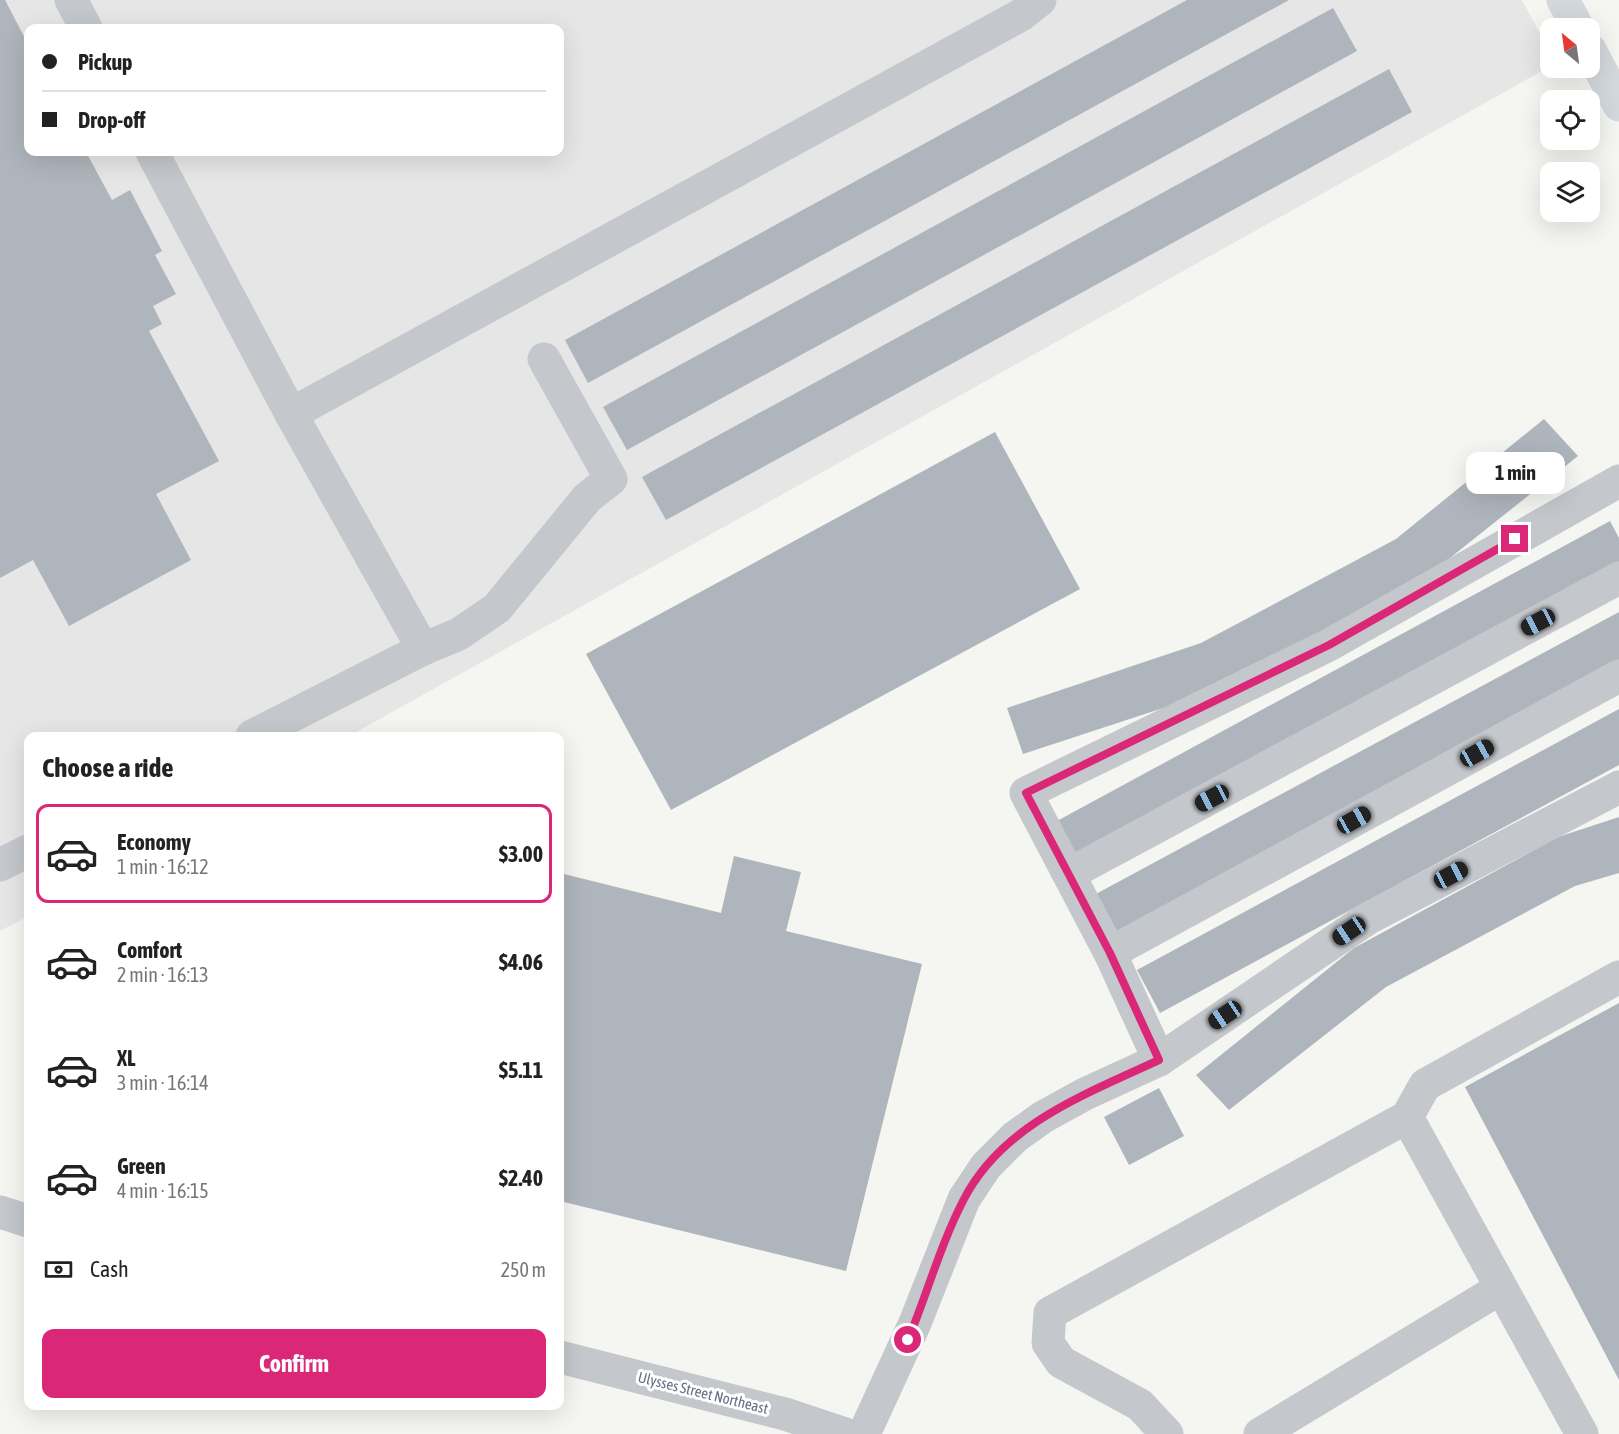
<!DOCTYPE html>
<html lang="en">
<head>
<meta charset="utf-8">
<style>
  :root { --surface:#fff; --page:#f2f2f2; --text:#222; --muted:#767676; --line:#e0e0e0; --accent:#db2777 }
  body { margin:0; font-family:"Asap Condensed",sans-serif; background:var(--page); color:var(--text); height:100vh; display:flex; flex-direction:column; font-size:22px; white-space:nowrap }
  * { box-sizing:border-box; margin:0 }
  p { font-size:20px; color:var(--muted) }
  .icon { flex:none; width:33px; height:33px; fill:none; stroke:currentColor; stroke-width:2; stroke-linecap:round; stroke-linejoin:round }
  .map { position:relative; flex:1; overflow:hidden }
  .details { position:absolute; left:24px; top:732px; width:540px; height:678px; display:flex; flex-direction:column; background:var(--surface); border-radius:12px; box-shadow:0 6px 24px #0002 }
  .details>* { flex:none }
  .banner { position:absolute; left:24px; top:24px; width:540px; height:132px; border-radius:12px; box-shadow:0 6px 24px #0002; display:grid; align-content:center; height:132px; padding:0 18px; background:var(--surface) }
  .needle { width:39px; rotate:331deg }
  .tools { position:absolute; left:1540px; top:18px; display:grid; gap:12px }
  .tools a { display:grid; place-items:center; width:60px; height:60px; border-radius:12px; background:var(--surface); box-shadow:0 6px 24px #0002; font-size:30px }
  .end { position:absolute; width:27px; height:27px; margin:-14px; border:8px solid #db2777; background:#fff; box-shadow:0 0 0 3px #fff }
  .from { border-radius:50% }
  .bubble { position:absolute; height:42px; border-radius:12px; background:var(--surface); box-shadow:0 6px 24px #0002; font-size:20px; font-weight:700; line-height:42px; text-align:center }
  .car { position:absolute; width:18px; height:36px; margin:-18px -9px; border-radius:8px; box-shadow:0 0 4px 2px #0007; background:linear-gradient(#222 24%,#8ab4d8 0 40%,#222 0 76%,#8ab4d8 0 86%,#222 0) }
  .banner b { display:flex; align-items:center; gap:21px; height:57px; font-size:22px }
  .banner b+b { border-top:2px solid var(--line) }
  .banner i { width:15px; height:15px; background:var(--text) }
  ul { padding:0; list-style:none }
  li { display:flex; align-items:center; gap:18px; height:99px; margin:0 12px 9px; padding:0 6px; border:3px solid transparent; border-radius:12px }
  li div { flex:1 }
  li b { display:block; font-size:22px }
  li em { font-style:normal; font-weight:700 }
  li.selected { border-color:var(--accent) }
  li>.icon { width:54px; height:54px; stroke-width:1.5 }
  h2 { padding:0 18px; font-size:27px; line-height:72px }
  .pay { display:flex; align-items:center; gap:15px; height:66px; padding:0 18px; font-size:22px }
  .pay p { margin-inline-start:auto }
  .cta { display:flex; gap:12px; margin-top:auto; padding:12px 18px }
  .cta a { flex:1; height:69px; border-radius:12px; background:var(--accent); color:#fff; font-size:24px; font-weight:700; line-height:69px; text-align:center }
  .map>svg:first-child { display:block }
  .built { fill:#e5e6e5; fill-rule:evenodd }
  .building { fill:#afb5bc }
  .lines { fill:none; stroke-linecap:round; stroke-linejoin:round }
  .minor { stroke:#c4c7cb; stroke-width:33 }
  .highway { stroke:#d3d8dd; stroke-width:33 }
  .route { stroke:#db2777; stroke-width:8 }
  .labels { text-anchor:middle; stroke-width:6; stroke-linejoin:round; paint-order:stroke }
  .street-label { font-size:15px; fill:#627185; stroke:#fff }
</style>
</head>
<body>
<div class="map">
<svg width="1619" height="1434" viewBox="0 0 1619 1434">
  <rect width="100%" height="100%" fill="#f5f5f1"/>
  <path class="built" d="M0,0H1522L1551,54V66L349,736H28V916L0,931ZM28,28H560V152H28Z"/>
  <g class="building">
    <path d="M0,0H5L28,44V152H86L112,200L130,190L162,251L155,255L176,294L153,306L162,324L149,331L219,461L156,494L191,560L69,626L33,560L0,578Z"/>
    <path d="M1187,0H1289L588,383L565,340Z"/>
    <path d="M1333,8L1357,51L627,450L603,407Z"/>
    <path d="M1389,69L1412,112L666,520L642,477Z"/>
    <path d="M1544,419L1578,456L1416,585L1218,690L1023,754L1007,708L1201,643L1396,539Z"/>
    <path d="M995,432L1080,589L671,810L586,654Z"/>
    <path d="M1610,521L1619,538V570L1079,863L1057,821Z"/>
    <path d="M1619,612V666L1117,937L1094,895Z"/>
    <path d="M1619,709V765L1160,1013L1137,970Z"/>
    <path d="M1619,817V873L1575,886L1386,987L1229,1110L1196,1075L1354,948L1558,837Z"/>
    <path d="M734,856L801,872L786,931L922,964L846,1271L560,1201V873L721,913Z"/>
    <path d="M1619,1003V1380L1465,1087Z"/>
    <path d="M1159,1088L1184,1136L1129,1165L1104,1117Z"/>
  </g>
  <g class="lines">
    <g class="minor">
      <path d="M71,0L86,28"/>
      <path d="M152,152L291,414L423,649L252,736"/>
      <path d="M291,414L1021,15L1040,0"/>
      <path d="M423,649L459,634L497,608L587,498L611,479L544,359"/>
      <path d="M0,865L28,851"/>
      <path d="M1069,874L1619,578"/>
      <path d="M1110,953L1619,676"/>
      <path d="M1159,1060L1110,953L1026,793L1329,645L1619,481"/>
      <path d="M1407,1117L1582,1434"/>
      <path d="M0,1212L28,1221"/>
      <path d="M560,1357L785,1414L845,1434"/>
      <path d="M864,1434L915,1323L964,1199L986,1166L1015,1137L1043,1117L1085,1094L1159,1060L1367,919L1619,787"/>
      <path d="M1167,1434L1140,1405L1061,1362L1048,1343L1050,1313L1407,1117L1425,1085L1619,977"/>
      <path d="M1260,1434L1501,1288"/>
    </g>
    <g class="highway">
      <path d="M1563,0L1578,28"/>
      <path d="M1590,50L1619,105"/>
    </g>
  </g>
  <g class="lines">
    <path class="route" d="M908,1340C927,1294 941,1243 964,1199C1003,1124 1086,1094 1159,1060L1110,953L1026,793L1329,645L1515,539"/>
  </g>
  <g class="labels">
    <g class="street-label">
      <text transform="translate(703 1393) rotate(14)" y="5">Ulysses Street Northeast</text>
    </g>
  </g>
</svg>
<div class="tools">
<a><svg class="needle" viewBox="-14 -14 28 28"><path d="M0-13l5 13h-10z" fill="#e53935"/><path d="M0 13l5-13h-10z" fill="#767676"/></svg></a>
<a><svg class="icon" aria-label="locate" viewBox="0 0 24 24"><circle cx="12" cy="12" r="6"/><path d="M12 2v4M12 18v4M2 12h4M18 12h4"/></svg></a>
<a><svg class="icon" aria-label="layers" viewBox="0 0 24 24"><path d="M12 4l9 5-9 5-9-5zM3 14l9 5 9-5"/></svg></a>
</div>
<i class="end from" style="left:908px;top:1340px"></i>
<i class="end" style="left:1515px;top:539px"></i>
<div class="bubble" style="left:1466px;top:452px;width:99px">1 min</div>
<i class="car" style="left:1538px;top:622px;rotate:242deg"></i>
<i class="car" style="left:1477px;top:753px;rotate:61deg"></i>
<i class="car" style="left:1212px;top:798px;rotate:242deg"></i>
<i class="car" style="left:1354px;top:820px;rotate:61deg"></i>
<i class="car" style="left:1451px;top:875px;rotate:62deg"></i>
<i class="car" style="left:1349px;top:931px;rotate:236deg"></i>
<i class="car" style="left:1225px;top:1015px;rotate:236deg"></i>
<div class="banner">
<b><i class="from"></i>Pickup</b>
<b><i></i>Drop-off</b>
</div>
<section class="details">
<h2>Choose a ride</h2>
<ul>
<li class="selected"><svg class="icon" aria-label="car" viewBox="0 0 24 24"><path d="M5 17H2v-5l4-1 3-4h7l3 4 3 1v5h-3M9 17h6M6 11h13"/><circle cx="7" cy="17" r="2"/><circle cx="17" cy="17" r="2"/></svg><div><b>Economy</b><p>1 min · 16:12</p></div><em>$3.00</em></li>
<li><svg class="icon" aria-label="car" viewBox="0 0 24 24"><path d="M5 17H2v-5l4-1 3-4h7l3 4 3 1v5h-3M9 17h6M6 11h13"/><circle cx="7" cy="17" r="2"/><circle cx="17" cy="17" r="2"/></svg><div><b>Comfort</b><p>2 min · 16:13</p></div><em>$4.06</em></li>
<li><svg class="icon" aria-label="car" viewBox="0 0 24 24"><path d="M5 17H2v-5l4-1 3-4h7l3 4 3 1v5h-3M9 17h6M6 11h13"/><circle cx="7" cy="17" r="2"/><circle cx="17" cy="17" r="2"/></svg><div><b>XL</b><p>3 min · 16:14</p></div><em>$5.11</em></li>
<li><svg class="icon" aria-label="car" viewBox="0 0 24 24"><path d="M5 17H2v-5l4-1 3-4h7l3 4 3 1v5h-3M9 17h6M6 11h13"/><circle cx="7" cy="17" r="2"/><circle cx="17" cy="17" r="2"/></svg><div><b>Green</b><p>4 min · 16:15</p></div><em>$2.40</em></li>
</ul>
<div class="pay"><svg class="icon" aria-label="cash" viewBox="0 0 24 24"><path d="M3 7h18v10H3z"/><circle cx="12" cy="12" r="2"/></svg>Cash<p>250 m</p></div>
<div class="cta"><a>Confirm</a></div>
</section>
</div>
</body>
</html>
